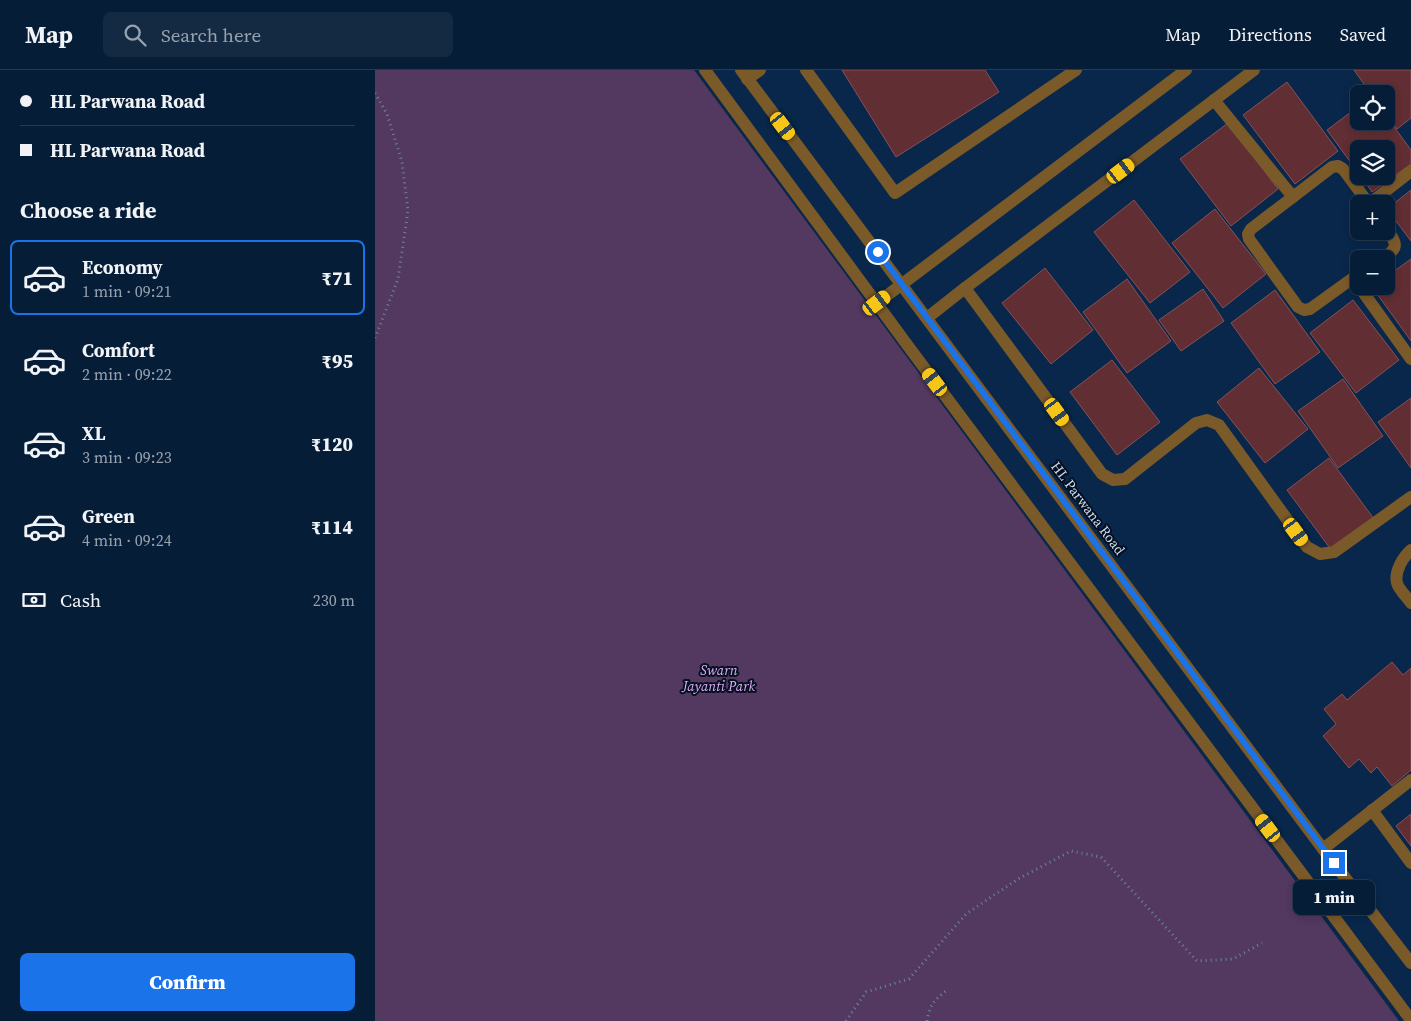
<!DOCTYPE html>
<html lang="en">
<head>
<meta charset="utf-8">
<style>
  :root { --surface:#061d38; --page:#142a43; --text:#f1f3f6; --muted:#98a2ae; --line:#273b53; --accent:#1a73e8 }
  body { margin:0; font-family:"Source Serif 4",serif; background:var(--page); color:var(--text); height:100vh; display:flex; flex-direction:column; font-size:19px; white-space:nowrap }
  * { box-sizing:border-box; margin:0 }
  p { font-size:16px; color:var(--muted) }
  .icon { flex:none; width:28px; height:28px; fill:none; stroke:currentColor; stroke-width:2; stroke-linecap:round; stroke-linejoin:round }
  .map { position:relative; flex:1; overflow:hidden }
  .drawer { display:flex; flex-direction:column; background:var(--surface); width:375px }
  .drawer>* { flex:none }
  .hud { display:grid; align-content:center; height:110px; padding:0 20px; background:var(--surface) }
  .buttons { position:absolute; left:975px; top:15px; display:grid; gap:10px }
  .buttons a { display:grid; place-items:center; width:45px; height:45px; border-radius:8px; background:var(--surface); box-shadow:0 2px 8px #0003,0 0 0 1px var(--line); font-size:25px }
  .end { position:absolute; width:22px; height:22px; margin:-11px; border:6px solid #1a73e8; background:#fff; box-shadow:0 0 0 2px #fff }
  .from { border-radius:50% }
  .bubble { position:absolute; height:35px; border-radius:8px; background:var(--surface); box-shadow:0 2px 8px #0003,0 0 0 1px var(--line); font-size:16px; font-weight:800; line-height:35px; text-align:center }
  .car { position:absolute; width:15px; height:30px; margin:-15px -8px; border-radius:6px; box-shadow:0 0 4px 1px #0007; background:linear-gradient(#f5c518 24%,#345 0 40%,#f5c518 0 76%,#345 0 86%,#f5c518 0) }
  .hud b { display:flex; align-items:center; gap:18px; height:48px; font-size:19px }
  .hud b+b { border-top:1px solid var(--line) }
  .hud i { width:12px; height:12px; background:var(--text) }
  ul { padding:0; list-style:none }
  li { display:flex; align-items:center; gap:15px; height:75px; margin:0 10px 8px; padding:0 10px; border:2px solid transparent; border-radius:8px }
  li div { flex:1 }
  li b { display:block; font-size:19px }
  li em { font-style:normal; font-weight:800 }
  li.active { border-color:var(--accent) }
  li>.icon { width:45px; height:45px; stroke-width:1.5 }
  h2 { padding:0 20px; font-size:22px; line-height:60px }
  .pay { display:flex; align-items:center; gap:12px; height:55px; padding:0 20px; font-size:19px }
  .pay p { margin-inline-start:auto }
  .button { display:flex; gap:10px; margin-top:auto; padding:10px 20px }
  .button a { flex:1; height:58px; border-radius:8px; background:var(--accent); color:#fff; font-size:20px; font-weight:800; line-height:58px; text-align:center }
  header { display:flex; align-items:center; gap:30px; box-sizing:border-box; height:70px; padding:0 25px; background:var(--surface); border-bottom:1px solid var(--line) }
  header strong { font-size:24px }
  nav { display:flex; gap:28px; margin-inline-start:auto; font-size:18px }
  .search { width:350px; height:45px; background:var(--page); display:flex; align-items:center; gap:12px; box-sizing:border-box; padding:0 18px; border-radius:8px; color:var(--muted); font-size:19px }
  main { display:flex; flex:1; min-height:0 }
  .map>svg:first-child { display:block }
  .green { fill:#53385f }
  .building { fill:#602e33; stroke:#885156 }
  .lines { fill:none; stroke-linecap:round; stroke-linejoin:round }
  .path { stroke:#6c84a1; stroke-width:3; stroke-dasharray:1 4; stroke-linecap:butt }
  .minor { stroke:#7b5a2a; stroke-width:12 }
  .tertiary { stroke:#7b5a2a; stroke-width:12 }
  .route { stroke:#1a73e8; stroke-width:6 }
  .labels { text-anchor:middle; stroke-width:4; stroke-linejoin:round; paint-order:stroke }
  .street-label { font-size:14px; fill:#c9dbf2; stroke:#051020 }
  .park-label { font-size:14px; font-style:italic; fill:#dfadf7; stroke:#051020 }
</style>
</head>
<body>
<header>
<strong>Map</strong>
<div class="search"><svg class="icon" aria-label="search" viewBox="0 0 24 24"><circle cx="10" cy="10" r="6"/><path d="M15 15l6 6"/></svg>Search here</div>
<nav><a>Map</a><a>Directions</a><a>Saved</a></nav>
</header>
<main>
<section class="drawer">
<div class="hud">
<b><i class="from"></i>HL Parwana Road</b>
<b><i></i>HL Parwana Road</b>
</div>
<h2>Choose a ride</h2>
<ul>
<li class="active"><svg class="icon" aria-label="car" viewBox="0 0 24 24"><path d="M5 17H2v-5l4-1 3-4h7l3 4 3 1v5h-3M9 17h6M6 11h13"/><circle cx="7" cy="17" r="2"/><circle cx="17" cy="17" r="2"/></svg><div><b>Economy</b><p>1 min · 09:21</p></div><em>₹71</em></li>
<li><svg class="icon" aria-label="car" viewBox="0 0 24 24"><path d="M5 17H2v-5l4-1 3-4h7l3 4 3 1v5h-3M9 17h6M6 11h13"/><circle cx="7" cy="17" r="2"/><circle cx="17" cy="17" r="2"/></svg><div><b>Comfort</b><p>2 min · 09:22</p></div><em>₹95</em></li>
<li><svg class="icon" aria-label="car" viewBox="0 0 24 24"><path d="M5 17H2v-5l4-1 3-4h7l3 4 3 1v5h-3M9 17h6M6 11h13"/><circle cx="7" cy="17" r="2"/><circle cx="17" cy="17" r="2"/></svg><div><b>XL</b><p>3 min · 09:23</p></div><em>₹120</em></li>
<li><svg class="icon" aria-label="car" viewBox="0 0 24 24"><path d="M5 17H2v-5l4-1 3-4h7l3 4 3 1v5h-3M9 17h6M6 11h13"/><circle cx="7" cy="17" r="2"/><circle cx="17" cy="17" r="2"/></svg><div><b>Green</b><p>4 min · 09:24</p></div><em>₹114</em></li>
</ul>
<div class="pay"><svg class="icon" aria-label="cash" viewBox="0 0 24 24"><path d="M3 7h18v10H3z"/><circle cx="12" cy="12" r="2"/></svg>Cash<p>230 m</p></div>
<div class="button"><a>Confirm</a></div>
</section>
<div class="map">
<svg width="1036" height="951" viewBox="0 0 1036 951">
  <rect width="100%" height="100%" fill="#08274a"/>
  <path class="green" d="M0,0H319L1024,951H0Z"/>
  <g class="building">
    <path d="M467,0H610L624,22L521,87Z"/>
    <path d="M979,0H1036V48L1022,59L1011,44V24H996Z"/>
    <path d="M912,12L963,81L920,114L868,45Z"/>
    <path d="M984,36V51H1011V46L1036,80V94L997,122L986,106H1011V79H984V104L952,60Z"/>
    <path d="M853,53L903,119L856,156L805,89Z"/>
    <path d="M1036,120V171L1012,139Z"/>
    <path d="M759,130L815,202L775,233L719,162Z"/>
    <path d="M840,139L891,204L848,238L797,173Z"/>
    <path d="M1036,189V271L997,217L1011,216V207Z"/>
    <path d="M670,198L718,260L676,294L627,233Z"/>
    <path d="M752,209L796,271L752,303L708,242Z"/>
    <path d="M828,219L849,251L806,281L784,250Z"/>
    <path d="M900,220L945,282L900,314L856,253Z"/>
    <path d="M978,230L1024,290L981,323L935,263Z"/>
    <path d="M737,290L785,352L742,385L695,322Z"/>
    <path d="M884,298L933,359L890,393L842,332Z"/>
    <path d="M968,309L1008,366L963,398L923,341Z"/>
    <path d="M1036,328V398L1003,352Z"/>
    <path d="M954,388L999,449L957,481L912,420Z"/>
    <path d="M1017,592L1028,605L1036,598V700L1017,716L1002,697L996,703L984,689L974,698L948,666L961,654L949,639L967,624L972,630Z"/>
    <path d="M1036,744V776L1021,756Z"/>
  </g>
  <g class="lines">
    <g class="path">
      <path d="M0,23L12,44L27,92L33,141L23,209L0,268"/>
      <path d="M471,951L491,922L534,909L591,844L643,809L696,781L726,787L822,891L858,889L887,873"/>
      <path d="M552,951C555,935 558,931 571,921"/>
    </g>
    <g class="minor">
      <path d="M431,0L520,123L701,0"/>
      <path d="M879,0L590,218L727,404L738,410L750,409L821,353L832,350L844,355L932,477L945,484L959,482L1036,427"/>
      <path d="M372,9L385,0"/>
      <path d="M839,30L918,127"/>
      <path d="M1007,189C1025,177 1022,174 1011,158"/>
      <path d="M984,204L978,208L1036,289"/>
      <path d="M978,208L935,239L929,240L923,237L874,169L873,164L876,159L957,97L963,96L968,99L994,134L1036,101"/>
      <path d="M552,248L590,218"/>
      <path d="M1036,480C1028,487 1019,502 1022,513C1024,520 1032,527 1036,533"/>
      <path d="M997,740L1036,793"/>
      <path d="M948,779L1036,710"/>
    </g>
    <g class="tertiary">
      <path d="M330,0L536,280L1036,950"/>
      <path d="M366,0L948,779L1036,893"/>
      <path d="M502,233L811,0"/>
    </g>
  </g>
  <g class="lines">
    <path class="route" d="M503,182L959,793"/>
  </g>
  <g class="labels">
    <g class="street-label">
      <text transform="translate(713 438) rotate(53)" y="5">HL Parwana Road</text>
    </g>
    <g class="park-label">
      <text x="344" y="605">Swarn<tspan x="344" dy="16">Jayanti Park</tspan></text>
    </g>
  </g>
</svg>
<div class="buttons">
<a><svg class="icon" aria-label="locate" viewBox="0 0 24 24"><circle cx="12" cy="12" r="6"/><path d="M12 2v4M12 18v4M2 12h4M18 12h4"/></svg></a>
<a><svg class="icon" aria-label="layers" viewBox="0 0 24 24"><path d="M12 4l9 5-9 5-9-5zM3 14l9 5 9-5"/></svg></a>
<a>+</a>
<a>−</a>
</div>
<i class="end from" style="left:503px;top:182px"></i>
<i class="end" style="left:959px;top:793px"></i>
<div class="bubble" style="left:918px;top:810px;width:82px">1 min</div>
<i class="car" style="left:408px;top:56px;rotate:143deg"></i>
<i class="car" style="left:746px;top:101px;rotate:53deg"></i>
<i class="car" style="left:502px;top:233px;rotate:53deg"></i>
<i class="car" style="left:560px;top:312px;rotate:323deg"></i>
<i class="car" style="left:682px;top:342px;rotate:144deg"></i>
<i class="car" style="left:921px;top:462px;rotate:144deg"></i>
<i class="car" style="left:893px;top:758px;rotate:323deg"></i>
</div>
</main>
</body>
</html>
